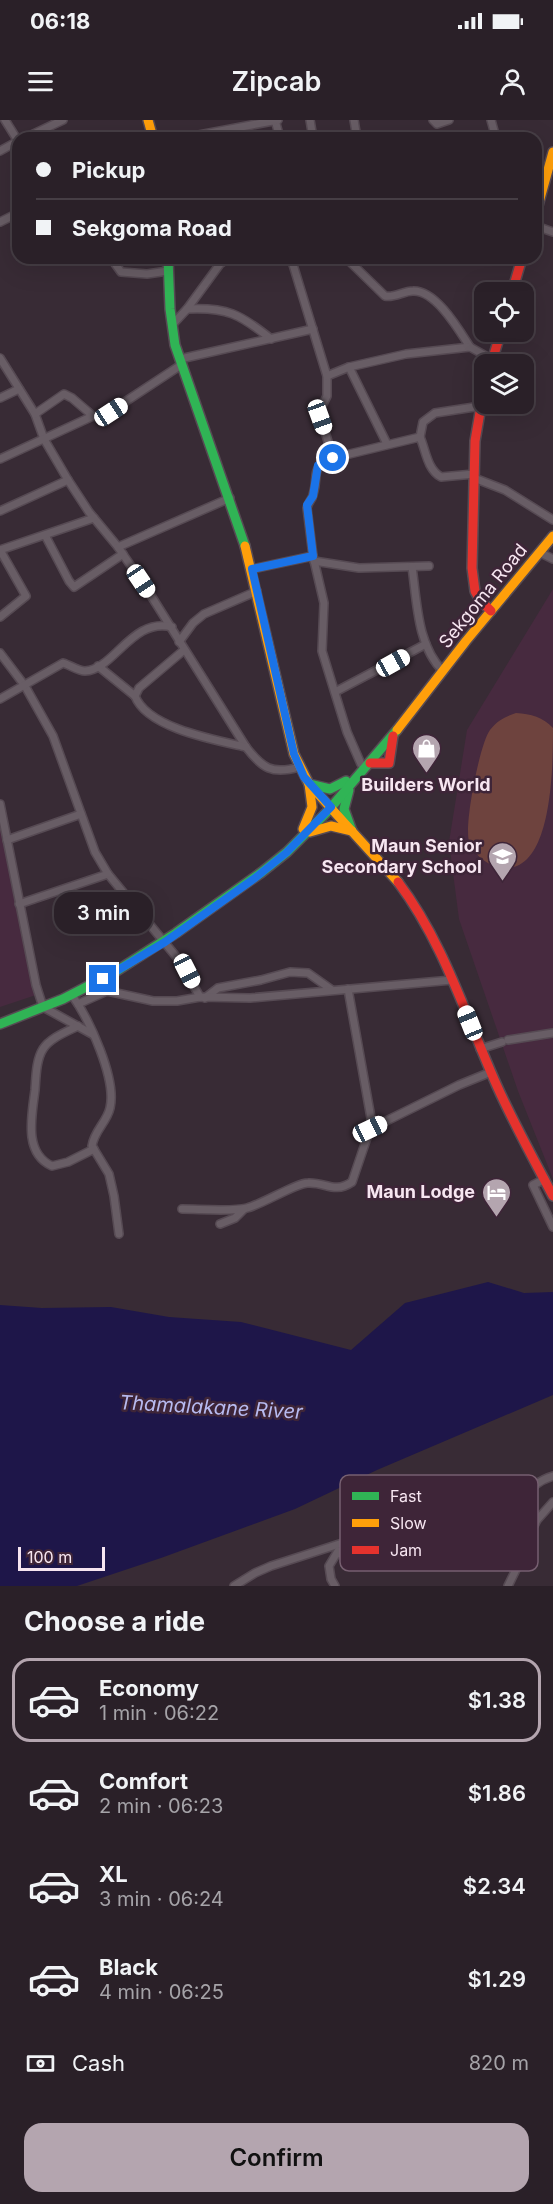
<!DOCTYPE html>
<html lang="en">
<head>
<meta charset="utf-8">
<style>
  :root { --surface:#2a2028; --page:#362d34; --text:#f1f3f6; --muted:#a5a3a8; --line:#463e45; --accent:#b4a5af }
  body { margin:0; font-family:Inter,sans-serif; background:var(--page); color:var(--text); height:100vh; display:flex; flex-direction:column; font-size:22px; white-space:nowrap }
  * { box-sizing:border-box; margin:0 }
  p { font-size:20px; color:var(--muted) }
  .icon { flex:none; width:33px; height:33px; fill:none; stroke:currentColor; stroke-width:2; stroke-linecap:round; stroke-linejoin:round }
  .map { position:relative; height:1466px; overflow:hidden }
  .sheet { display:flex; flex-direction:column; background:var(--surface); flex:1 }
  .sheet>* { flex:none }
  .banner { position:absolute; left:12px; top:12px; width:530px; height:132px; border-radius:18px; box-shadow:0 6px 24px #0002,0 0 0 2px var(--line); display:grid; align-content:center; height:132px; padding:0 24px; background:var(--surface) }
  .fabs { position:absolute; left:474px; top:162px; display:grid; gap:12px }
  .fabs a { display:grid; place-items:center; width:60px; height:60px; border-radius:12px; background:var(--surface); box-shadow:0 6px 24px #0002,0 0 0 2px var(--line); font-size:30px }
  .scale { position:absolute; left:18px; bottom:15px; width:87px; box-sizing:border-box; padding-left:6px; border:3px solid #f7e6f1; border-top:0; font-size:16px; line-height:21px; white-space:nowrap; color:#f7e6f1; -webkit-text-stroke:4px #3e2538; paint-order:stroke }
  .end { position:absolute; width:27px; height:27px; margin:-14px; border:8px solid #1a73e8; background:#fff; box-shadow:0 0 0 3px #fff }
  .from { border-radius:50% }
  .bubble { position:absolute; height:42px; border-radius:18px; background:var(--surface); box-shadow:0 6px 24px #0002,0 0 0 2px var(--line); font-size:20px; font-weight:600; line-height:42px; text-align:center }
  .car { position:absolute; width:18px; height:36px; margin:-18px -9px; border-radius:8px; box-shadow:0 0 4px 2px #0007; background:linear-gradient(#fff 24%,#345 0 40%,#fff 0 76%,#345 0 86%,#fff 0) }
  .banner b { display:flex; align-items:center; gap:21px; height:57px; font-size:22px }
  .banner b+b { border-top:2px solid var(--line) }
  .banner i { width:15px; height:15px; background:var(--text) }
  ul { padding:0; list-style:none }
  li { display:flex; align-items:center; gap:18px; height:84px; margin:0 12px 9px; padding:0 12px; border:3px solid transparent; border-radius:18px }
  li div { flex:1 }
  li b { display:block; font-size:22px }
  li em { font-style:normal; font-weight:600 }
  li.current { border-color:var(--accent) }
  li>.icon { width:54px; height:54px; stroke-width:1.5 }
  h2 { padding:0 24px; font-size:27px; line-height:72px }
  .pay { display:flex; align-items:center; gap:15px; height:66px; padding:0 24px; font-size:22px }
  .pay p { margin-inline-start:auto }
  .primary-button { display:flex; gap:12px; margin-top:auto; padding:12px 24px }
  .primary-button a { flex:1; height:69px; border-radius:18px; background:var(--accent); color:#111; font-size:24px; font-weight:600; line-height:69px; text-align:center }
  .status { display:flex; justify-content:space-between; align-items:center; height:42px; padding:0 30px; background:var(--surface); direction:ltr }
  .status svg { height:16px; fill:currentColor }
  header { display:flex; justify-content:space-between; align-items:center; height:78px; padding:0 24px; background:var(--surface); font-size:27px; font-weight:600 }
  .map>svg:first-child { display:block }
  .built { fill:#472a3f }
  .green { fill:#6e433e }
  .water { fill:#1e1649 }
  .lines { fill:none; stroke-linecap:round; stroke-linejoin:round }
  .street-casing { stroke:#564a53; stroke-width:10 }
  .fast-casing { stroke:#564a53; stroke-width:12 }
  .slow-casing { stroke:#564a53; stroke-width:12 }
  .jam-casing { stroke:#564a53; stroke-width:12 }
  .street { stroke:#685d65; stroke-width:7 }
  .fast { stroke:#30b455; stroke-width:9 }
  .slow { stroke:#ff9f0a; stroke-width:9 }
  .jam { stroke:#e5322d; stroke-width:9 }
  .route { stroke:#1a73e8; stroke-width:8 }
  .labels { text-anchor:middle; stroke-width:5; stroke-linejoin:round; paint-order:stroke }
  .street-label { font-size:18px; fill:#f7e6f1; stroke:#3e2538 }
  .poi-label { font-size:18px; font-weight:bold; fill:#f7e6f1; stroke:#3e2538; text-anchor:end }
  .water-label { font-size:20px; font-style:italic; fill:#b7baf0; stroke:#3e2538 }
  .key { fill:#3e2538; stroke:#765f70; stroke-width:1.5 }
  .key-label { font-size:16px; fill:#f7e6f1 }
</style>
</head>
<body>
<div class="status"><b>06:18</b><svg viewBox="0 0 49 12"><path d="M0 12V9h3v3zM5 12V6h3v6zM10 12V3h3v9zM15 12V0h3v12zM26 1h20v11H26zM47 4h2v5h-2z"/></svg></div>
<header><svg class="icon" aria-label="menu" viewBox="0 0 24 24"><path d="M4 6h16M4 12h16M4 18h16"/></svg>Zipcab<svg class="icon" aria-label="person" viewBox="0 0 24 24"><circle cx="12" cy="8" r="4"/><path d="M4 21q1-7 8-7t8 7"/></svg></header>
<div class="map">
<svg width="553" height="1466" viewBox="0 0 553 1466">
  <rect width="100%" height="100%" fill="#382b35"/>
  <g class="built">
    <path d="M553,469V1059L518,971L459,799L449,722L467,610Z"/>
    <path d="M0,698L36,875L0,887Z"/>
  </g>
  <path class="green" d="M516,593C531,594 543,597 553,608C553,645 553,759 499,747C486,745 473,733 469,721C464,704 480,623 490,610C498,600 505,597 516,593Z"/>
  <path class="water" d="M488,1162L524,1173L553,1172V1275L377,1350L295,1389L161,1438L77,1466H0V1185L42,1188L111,1187L169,1197L241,1202L351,1230L405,1183Z"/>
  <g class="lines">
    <defs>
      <g id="street">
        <path d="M5,0L18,21"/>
        <path d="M275,0L280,18"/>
        <path d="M310,0L313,18"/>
        <path d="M354,0L357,18"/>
        <path d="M433,0L437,4L449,0"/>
        <path d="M491,0L496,18"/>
        <path d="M25,18L63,0"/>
        <path d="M183,18L278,0"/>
        <path d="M0,31L18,21"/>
        <path d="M0,102L18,93"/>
        <path d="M536,106L553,112"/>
        <path d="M111,138L121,152L147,154L168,151"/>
        <path d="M291,138L327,256V276L319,292L333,338"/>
        <path d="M346,138L385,176C395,178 403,171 413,171C436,170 459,210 470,227"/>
        <path d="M187,189C227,187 240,194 271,219"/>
        <path d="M172,205L187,189L220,144L228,138"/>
        <path d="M0,238L35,294L44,319L68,360L89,392L118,427L150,474L246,627C262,648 272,655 299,647"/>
        <path d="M180,239L313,209"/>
        <path d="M349,247L387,324"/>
        <path d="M327,256L349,247L406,234L470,227L493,240"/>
        <path d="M0,278L19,269"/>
        <path d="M35,294L64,274L72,278L93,296L102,297L181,245"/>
        <path d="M420,317L423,302L435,293L481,286"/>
        <path d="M0,339L93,296"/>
        <path d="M474,358L505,370L553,400"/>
        <path d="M0,391L68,360"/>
        <path d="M45,415L69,461L74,467L123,434"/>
        <path d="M118,427L230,378"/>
        <path d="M0,430L94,398"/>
        <path d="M0,430L26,476L0,497"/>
        <path d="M539,432L553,439"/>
        <path d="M314,441L359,448L429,446"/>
        <path d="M412,447C417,481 417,526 443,551"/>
        <path d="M252,449L313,436"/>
        <path d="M179,522L193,503L204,494L257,471"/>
        <path d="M184,530L139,568L135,576C147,608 215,620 246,627"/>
        <path d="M0,533L25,566L53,616L95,732L108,754L179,840L200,877"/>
        <path d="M98,546L135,576"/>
        <path d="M335,572L426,524"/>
        <path d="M0,579L63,543C70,545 78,551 85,551C114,550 132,497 172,507"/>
        <path d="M361,644L347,612L322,531L324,483L313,436L307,388C308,382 312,380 313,375C320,354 308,349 333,338L420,317C426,331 427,349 441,357L474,354"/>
        <path d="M0,684L36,865L43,887L92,914"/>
        <path d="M7,720L81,694"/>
        <path d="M19,784L108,754"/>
        <path d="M72,875C89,899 117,959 110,988C107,1002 94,1011 92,1026L109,1054L114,1076L119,1114"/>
        <path d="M205,878L218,868L261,860L290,852L308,853L332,870"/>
        <path d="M78,884L107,871L153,881H177L200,877L250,878L452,860"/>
        <path d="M78,906C66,912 50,918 43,929C36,940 36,957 35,970C32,995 23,1033 52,1046L68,1042L94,1029"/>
        <path d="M508,920L553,913"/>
        <path d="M480,929L502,922"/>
        <path d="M370,1009L459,965L491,952"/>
        <path d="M545,1059L533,1065L553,1107"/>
        <path d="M182,1089C199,1089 232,1092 247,1088C263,1084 296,1063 308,1063C326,1062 334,1074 352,1062L370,1009L371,998L348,869"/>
        <path d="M220,1104L235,1098L244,1089"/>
        <path d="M337,1434C358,1429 379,1422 400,1418C431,1411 464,1412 494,1398C518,1387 526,1364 553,1356"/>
        <path d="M234,1466L255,1453L271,1446L358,1418L376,1415L398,1418"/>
        <path d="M335,1466L331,1459L329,1446L338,1431"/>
        <path d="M508,1466L523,1435L528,1417L537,1400L553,1382"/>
      </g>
      <g id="fast">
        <path d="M168,138L170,189L175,225L245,426"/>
        <path d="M309,664L330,669L346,661"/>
        <path d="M349,670L344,689L352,711"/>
        <path d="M0,904L63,879L115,852L176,813L262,752L287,732L328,691L397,610"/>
      </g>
      <g id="slow">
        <path d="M148,0L153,18"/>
        <path d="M536,93L553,32"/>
        <path d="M245,426L294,634L309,664L398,762"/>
        <path d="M397,610L466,521L553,416"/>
        <path d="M303,709L312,687L309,664"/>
        <path d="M310,712L331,706L352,711"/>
      </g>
      <g id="jam">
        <path d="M512,172L522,138"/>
        <path d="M491,244L501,212"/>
        <path d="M484,269L475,321L472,448L475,471L480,480L491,491"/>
        <path d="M370,643H389L393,616"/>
        <path d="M398,762C444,823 466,897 497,966C514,1004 534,1040 553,1076"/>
      </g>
    </defs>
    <use href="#street" class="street-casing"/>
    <use href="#fast" class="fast-casing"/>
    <use href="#slow" class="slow-casing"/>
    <use href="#jam" class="jam-casing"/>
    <use href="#street" class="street"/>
    <use href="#fast" class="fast"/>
    <use href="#slow" class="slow"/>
    <use href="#jam" class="jam"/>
  </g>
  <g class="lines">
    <path class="route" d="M103,859L165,822L255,758L286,733L331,687L304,657L294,634L252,449L313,436L307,385L313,376L318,345L333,338"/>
  </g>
  <defs>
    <symbol id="shop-pin" viewBox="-11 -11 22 30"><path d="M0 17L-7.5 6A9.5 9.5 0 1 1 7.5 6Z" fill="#b4a5af" stroke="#3e2538"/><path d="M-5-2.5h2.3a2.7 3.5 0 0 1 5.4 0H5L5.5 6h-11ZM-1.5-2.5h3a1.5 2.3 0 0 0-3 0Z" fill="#fff"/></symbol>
    <symbol id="school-pin" viewBox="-11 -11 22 30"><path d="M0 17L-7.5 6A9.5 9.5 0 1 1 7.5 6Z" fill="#b4a5af" stroke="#3e2538"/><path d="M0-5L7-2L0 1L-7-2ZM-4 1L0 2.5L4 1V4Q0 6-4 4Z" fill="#fff"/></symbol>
    <symbol id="hotel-pin" viewBox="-11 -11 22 30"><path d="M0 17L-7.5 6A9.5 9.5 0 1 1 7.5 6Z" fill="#b4a5af" stroke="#3e2538"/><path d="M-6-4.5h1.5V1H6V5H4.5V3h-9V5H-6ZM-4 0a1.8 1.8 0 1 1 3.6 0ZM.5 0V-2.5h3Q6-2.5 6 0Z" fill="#fff"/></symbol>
  </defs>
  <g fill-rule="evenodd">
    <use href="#shop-pin" x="410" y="612" width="33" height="45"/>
    <use href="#school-pin" x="486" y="720" width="33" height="45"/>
    <use href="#hotel-pin" x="480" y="1056" width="33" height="45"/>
  </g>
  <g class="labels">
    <g class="street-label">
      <text transform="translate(483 476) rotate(-51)" y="6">Sekgoma Road</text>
    </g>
    <g class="poi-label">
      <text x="426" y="671" text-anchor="middle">Builders World</text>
      <text x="482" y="732">Maun Senior<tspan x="482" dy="21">Secondary School</tspan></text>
      <text x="475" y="1078">Maun Lodge</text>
    </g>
    <g class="water-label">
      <text transform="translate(211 1287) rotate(3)" y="7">Thamalakane River</text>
    </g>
  </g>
  <rect x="340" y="1355" width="198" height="96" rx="9" class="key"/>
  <rect x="352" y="1372" width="27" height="8" fill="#30b455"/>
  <rect x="352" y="1399" width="27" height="8" fill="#ff9f0a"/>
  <rect x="352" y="1426" width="27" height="8" fill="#e5322d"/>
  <g class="key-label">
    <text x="390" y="1382">Fast</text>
    <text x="390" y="1409">Slow</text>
    <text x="390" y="1436">Jam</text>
  </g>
</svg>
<div class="fabs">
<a><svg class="icon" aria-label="locate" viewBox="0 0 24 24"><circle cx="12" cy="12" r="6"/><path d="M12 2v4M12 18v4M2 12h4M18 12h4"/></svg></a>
<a><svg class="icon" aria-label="layers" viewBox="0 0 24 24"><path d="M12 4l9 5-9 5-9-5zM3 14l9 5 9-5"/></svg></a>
</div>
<div class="scale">100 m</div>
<i class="end from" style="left:333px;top:338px"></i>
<i class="end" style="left:103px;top:859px"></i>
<div class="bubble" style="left:54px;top:772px;width:99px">3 min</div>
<i class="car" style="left:111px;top:292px;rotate:57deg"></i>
<i class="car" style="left:320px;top:297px;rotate:160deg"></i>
<i class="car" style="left:141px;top:461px;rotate:146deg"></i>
<i class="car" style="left:393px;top:543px;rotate:61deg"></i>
<i class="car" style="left:187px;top:851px;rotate:153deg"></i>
<i class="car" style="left:470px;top:903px;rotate:338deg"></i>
<i class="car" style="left:370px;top:1009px;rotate:65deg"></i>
<div class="banner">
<b><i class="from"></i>Pickup</b>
<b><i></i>Sekgoma Road</b>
</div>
</div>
<section class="sheet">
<h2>Choose a ride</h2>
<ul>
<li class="current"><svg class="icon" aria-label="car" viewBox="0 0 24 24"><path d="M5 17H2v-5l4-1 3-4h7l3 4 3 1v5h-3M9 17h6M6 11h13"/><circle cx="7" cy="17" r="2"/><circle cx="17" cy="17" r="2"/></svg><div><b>Economy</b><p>1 min · 06:22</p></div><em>$1.38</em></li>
<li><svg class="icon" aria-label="car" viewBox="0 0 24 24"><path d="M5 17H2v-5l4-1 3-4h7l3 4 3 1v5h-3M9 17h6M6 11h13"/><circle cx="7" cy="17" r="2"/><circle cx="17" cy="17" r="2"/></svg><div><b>Comfort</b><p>2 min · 06:23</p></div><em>$1.86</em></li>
<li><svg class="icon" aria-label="car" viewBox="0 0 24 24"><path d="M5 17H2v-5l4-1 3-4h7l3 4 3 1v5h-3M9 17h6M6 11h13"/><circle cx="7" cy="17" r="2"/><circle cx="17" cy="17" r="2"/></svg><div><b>XL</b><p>3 min · 06:24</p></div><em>$2.34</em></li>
<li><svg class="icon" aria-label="car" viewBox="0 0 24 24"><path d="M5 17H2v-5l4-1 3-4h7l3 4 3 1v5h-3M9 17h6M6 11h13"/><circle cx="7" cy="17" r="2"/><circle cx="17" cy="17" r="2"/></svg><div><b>Black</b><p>4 min · 06:25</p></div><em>$1.29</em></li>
</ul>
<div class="pay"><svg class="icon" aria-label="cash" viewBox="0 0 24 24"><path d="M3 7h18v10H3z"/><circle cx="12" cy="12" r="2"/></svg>Cash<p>820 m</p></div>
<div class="primary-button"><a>Confirm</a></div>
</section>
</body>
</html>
